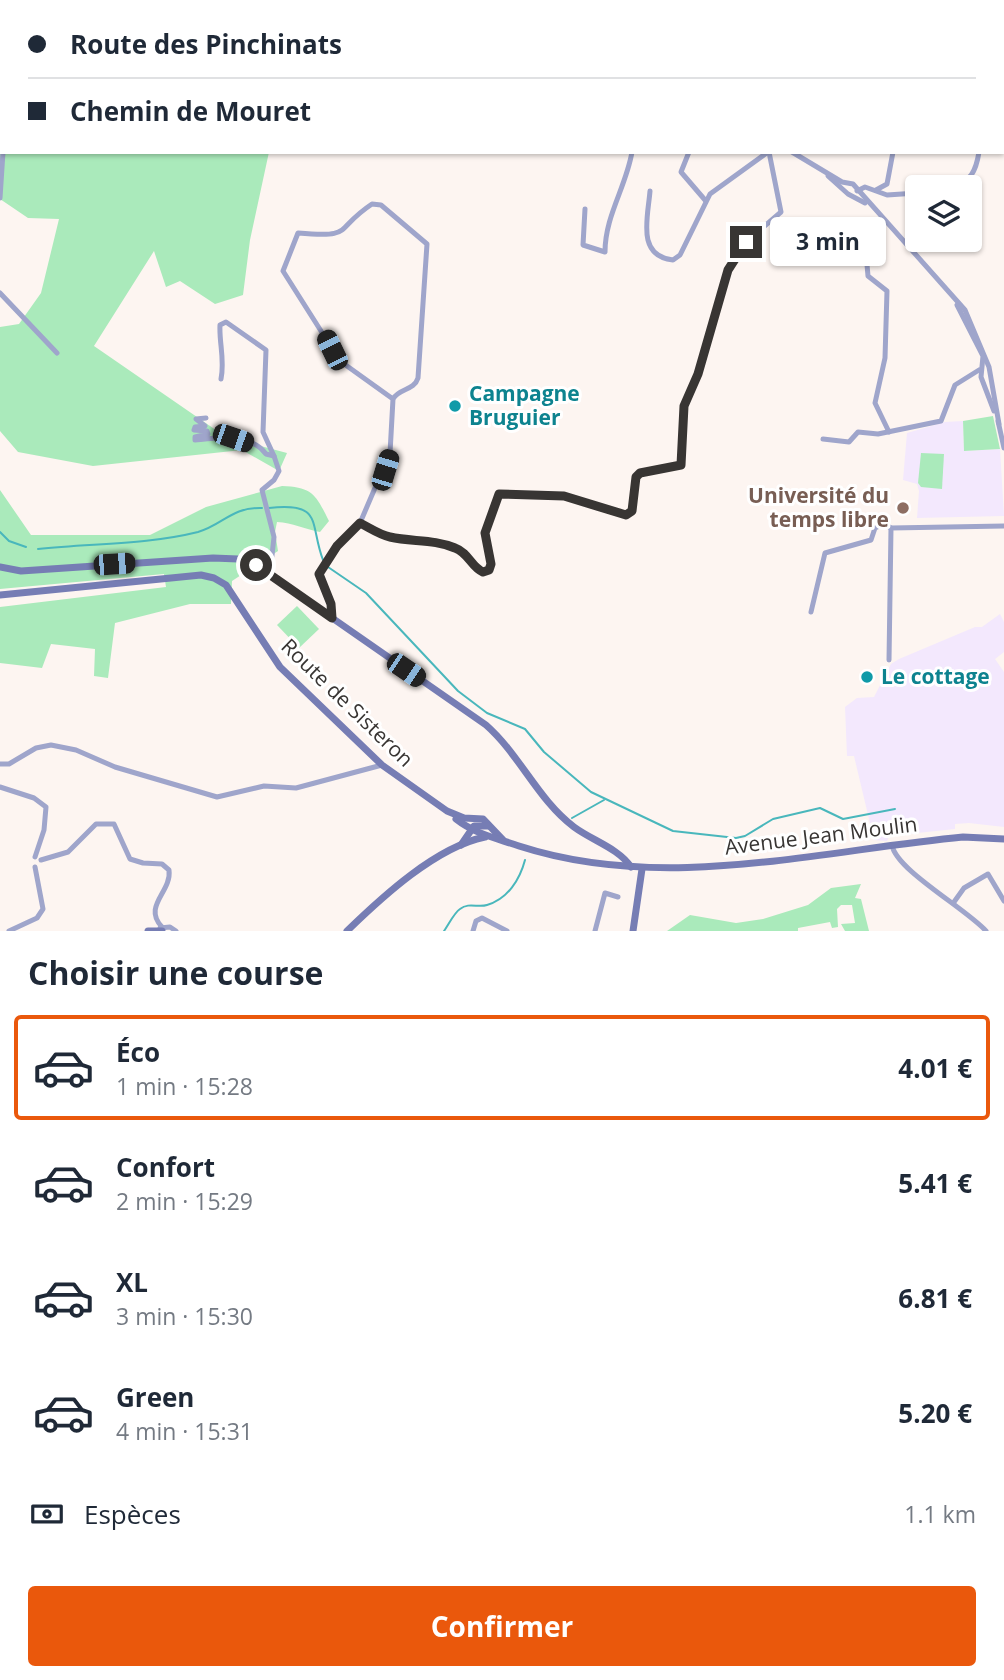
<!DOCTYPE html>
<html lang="fr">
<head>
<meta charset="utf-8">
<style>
  :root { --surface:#fff; --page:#f2f2f3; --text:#1f2937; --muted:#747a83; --line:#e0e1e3; --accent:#ea580c }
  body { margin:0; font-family:"Open Sans",sans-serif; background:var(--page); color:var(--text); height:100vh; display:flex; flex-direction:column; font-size:26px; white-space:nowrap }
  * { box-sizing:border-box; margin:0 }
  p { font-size:23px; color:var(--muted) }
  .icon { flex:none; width:38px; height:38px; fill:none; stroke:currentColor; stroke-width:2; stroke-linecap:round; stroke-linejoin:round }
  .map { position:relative; height:931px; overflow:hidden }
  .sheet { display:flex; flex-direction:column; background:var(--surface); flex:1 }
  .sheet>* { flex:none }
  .top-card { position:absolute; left:0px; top:0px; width:1004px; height:154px; box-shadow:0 2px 5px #0004; display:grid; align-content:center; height:154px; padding:0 28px; background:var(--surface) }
  .controls { position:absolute; left:905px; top:175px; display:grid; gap:14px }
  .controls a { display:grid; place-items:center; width:77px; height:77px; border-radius:7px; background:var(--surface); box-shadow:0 2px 5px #0004; font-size:35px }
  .end { position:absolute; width:32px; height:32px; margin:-16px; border:9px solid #383533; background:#fff; box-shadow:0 0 0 4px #fff }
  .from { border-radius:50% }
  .bubble { position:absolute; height:49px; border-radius:7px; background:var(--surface); box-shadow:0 2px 5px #0004; font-size:23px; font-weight:700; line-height:49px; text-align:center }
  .car { position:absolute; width:21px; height:42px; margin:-21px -10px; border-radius:9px; box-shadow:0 0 5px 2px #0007; background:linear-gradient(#222 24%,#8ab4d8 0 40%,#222 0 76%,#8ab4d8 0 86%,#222 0) }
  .top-card b { display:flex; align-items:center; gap:24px; height:66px; font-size:26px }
  .top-card b+b { border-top:2px solid var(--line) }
  .top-card i { width:18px; height:18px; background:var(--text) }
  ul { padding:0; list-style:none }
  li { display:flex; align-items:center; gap:21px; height:105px; margin:0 14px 10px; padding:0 14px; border:4px solid transparent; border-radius:7px }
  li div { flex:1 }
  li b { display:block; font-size:26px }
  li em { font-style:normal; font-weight:700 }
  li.active { border-color:var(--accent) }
  li>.icon { width:63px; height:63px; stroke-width:1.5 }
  h2 { padding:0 28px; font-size:32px; line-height:84px }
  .pay { display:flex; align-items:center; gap:18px; height:77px; padding:0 28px; font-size:26px }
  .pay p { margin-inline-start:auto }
  .button { display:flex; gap:14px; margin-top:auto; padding:14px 28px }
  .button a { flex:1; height:80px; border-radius:7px; background:var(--accent); color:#fff; font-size:28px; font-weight:700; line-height:80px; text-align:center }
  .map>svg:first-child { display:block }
  .education { fill:#f3e8fd }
  .green { fill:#aaeabb }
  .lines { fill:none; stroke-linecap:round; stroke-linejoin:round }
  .stream { stroke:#49b7bc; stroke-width:2 }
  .street { stroke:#9fa5cb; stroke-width:5 }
  .secondary { stroke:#767db4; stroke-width:7 }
  .route { stroke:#383533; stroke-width:9 }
  .culture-dot { fill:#0f9aa8; stroke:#fff; stroke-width:2.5 }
  .education-dot { fill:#8d6e63; stroke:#fff; stroke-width:2.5 }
  .labels { text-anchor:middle; stroke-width:6; stroke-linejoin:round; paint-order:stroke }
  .culture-label { font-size:21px; font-weight:bold; fill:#0d838f; stroke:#fff; text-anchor:start }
  .education-label { font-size:21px; font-weight:bold; fill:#785e54; stroke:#fff; text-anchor:end }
  .street-label { font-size:21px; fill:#383533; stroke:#fff }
</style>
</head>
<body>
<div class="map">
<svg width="1004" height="931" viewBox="0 0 1004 931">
  <rect width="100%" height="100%" fill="#fdf5f1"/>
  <g class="education">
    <path d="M963,421L964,451L1000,449L1004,516L917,518L919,491L917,484L903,480L907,433L945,422Z"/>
    <path d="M1000,614L1004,622V652L995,659L1004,672V827L969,823L955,824V829L889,836L887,841L874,840L854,756H847L845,707L857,698L874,697L891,664L899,659L975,627H982Z"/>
  </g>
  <g class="green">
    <path d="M0,143L2,152H269L250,240L243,295L215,304L180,281L166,287L154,251L94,346L226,437L287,453L279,471L242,450L93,466L18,452L0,431V327L19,324L41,293L59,219L28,218L0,199Z"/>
    <path d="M993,416L1000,449L964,451L963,421Z"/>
    <path d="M921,453L944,454L942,489L921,487L918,483Z"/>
    <path d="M282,486C313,487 316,495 329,521L320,532C304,529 293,523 277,522L275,532L278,551L232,581L231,604H190L115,623L108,678L94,676L95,649L51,644L42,668L0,663V607L166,587L164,574L0,589V490L31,535H150L206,507Z"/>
    <path d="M297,606L319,629L299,648L277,625Z"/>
    <path d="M861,884L855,898L861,899L869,931H845L841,924L855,923L852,905H841L837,909L838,927L832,928L830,922L798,928V931H667L690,915L736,923L763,919L808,905L831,888Z"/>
  </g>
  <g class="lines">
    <g class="stream">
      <path d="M269,508C324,502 309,523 323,560"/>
      <path d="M0,532L9,541L26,547"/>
      <path d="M38,549C91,543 146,545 198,532C223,525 231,507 262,508"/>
      <path d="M328,567L366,593L458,691L487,713L525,729L544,752L591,792L673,831L736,838L745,836L773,819L820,808L843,819L895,809"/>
      <path d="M572,818L604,800"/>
      <path d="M444,931C449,924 454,913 460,909C469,902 478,908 487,905C508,899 520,879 525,860"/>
    </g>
    <g class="street">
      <path d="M92,0V2"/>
      <path d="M608,0L609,2"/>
      <path d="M686,0V2"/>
      <path d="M821,0V2"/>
      <path d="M883,0L887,2"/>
      <path d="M5,2V0"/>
      <path d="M863,2V0"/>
      <path d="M689,152L681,172L705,200"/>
      <path d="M792,152L842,182L853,184L965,310L989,367L999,424"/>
      <path d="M828,176L848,194L865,203"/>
      <path d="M951,187C971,182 976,171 979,152"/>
      <path d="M876,190L887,184L893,152"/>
      <path d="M650,191C648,217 636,256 673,260L680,255L710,194L768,152"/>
      <path d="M857,191L865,187L887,195L917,193"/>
      <path d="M0,198L3,152"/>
      <path d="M585,209L583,245L605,252C605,216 626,187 632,152"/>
      <path d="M855,257L857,248L866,253L868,276L887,291L885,358L875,403L889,432"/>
      <path d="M0,293L57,353"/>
      <path d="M957,305L983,356L981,377L994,411"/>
      <path d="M221,379C225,360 219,343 220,325L226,322L266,350L263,432L274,456"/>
      <path d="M206,418L196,419L205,426L195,427L194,430L207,431L208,434L195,437V440C218,438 251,433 266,454L274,456L279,471L274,480L262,490L274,537L270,574"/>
      <path d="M998,421L1004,448"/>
      <path d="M823,439L849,442L858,432L878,434L941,421L955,385L979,370"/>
      <path d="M360,523L390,453L393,399C399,388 414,391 418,378L427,244L381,205L372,204C333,230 355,238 298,233L283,271L340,361L393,399"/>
      <path d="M811,612L825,553L871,540L875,528L884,524L891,528"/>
      <path d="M332,618L331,604L319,574L337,546L360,523C370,528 380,535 390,537C412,542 434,539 455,548C469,553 471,567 483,572L489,570L491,564L485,533L499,494L564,496L627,515L632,511L636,477L640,473L681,465L684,406L698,374L728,270L746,242L781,212L769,152"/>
      <path d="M889,660L891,528L1004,526"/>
      <path d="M0,764H9L36,748L51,745L76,750L115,767L217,797L264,786L296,788L382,765"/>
      <path d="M0,787L34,798L46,807L44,830L35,857"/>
      <path d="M892,845C896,870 965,908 986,931"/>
      <path d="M41,860L68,852L96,824H114L130,859L143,863L162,864L169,870C172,892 142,906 162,927"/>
      <path d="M954,902L964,888L988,874L1004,901"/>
      <path d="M160,928L170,927L176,931"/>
      <path d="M9,931L37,918L43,909L35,867"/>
      <path d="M473,931L476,921L482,918L507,931"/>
      <path d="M595,931L605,893L618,897"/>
    </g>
    <g class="secondary">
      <path d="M983,0V2"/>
      <path d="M995,2V0"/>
      <path d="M1003,136L1004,138"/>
      <path d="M0,567L21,571L213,558L238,559L256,565L486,725C520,755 538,800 574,827C593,841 618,848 631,867"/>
      <path d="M0,595L201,575L214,578L226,585L280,667L382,765L447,811L464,818L483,819L503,840"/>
      <path d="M456,819C475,834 496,838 519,846C664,893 816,851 963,837L1004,839"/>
      <path d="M461,845L474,826H488"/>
      <path d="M148,931H162"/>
      <path d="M347,931C382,897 436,847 485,837"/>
      <path d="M633,931L642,869"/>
    </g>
  </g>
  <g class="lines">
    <path class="route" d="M256,565L332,618L331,604L319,574L337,546L360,523C370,528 380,535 390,537C412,542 434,539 455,548C469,553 471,567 483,572L489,570L491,564L485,533L499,494L564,496L626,515L632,511L636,477L640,473L681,465L684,406L698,374L728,270L746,242"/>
  </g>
  <g class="culture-dot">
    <circle cx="455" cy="406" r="7"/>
    <circle cx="867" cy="677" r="7"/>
  </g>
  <circle class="education-dot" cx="903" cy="508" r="7"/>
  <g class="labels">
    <g class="culture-label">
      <text x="469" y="401">Campagne<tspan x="469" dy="24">Bruguier</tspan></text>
      <text x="881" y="684">Le cottage</text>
    </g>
    <g class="education-label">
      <text x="889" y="503">Université du<tspan x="889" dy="24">temps libre</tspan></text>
    </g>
    <g class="street-label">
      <text transform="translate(347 703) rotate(44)" y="7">Route de Sisteron</text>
      <text transform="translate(821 836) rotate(-7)" y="7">Avenue Jean Moulin</text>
    </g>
  </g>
</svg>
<div class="controls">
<a><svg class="icon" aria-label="layers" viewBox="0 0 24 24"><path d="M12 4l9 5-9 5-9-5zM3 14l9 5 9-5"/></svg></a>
</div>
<i class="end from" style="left:256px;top:565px"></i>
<i class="end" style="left:746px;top:242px"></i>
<div class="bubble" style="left:770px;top:217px;width:116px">3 min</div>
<i class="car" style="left:332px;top:350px;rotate:334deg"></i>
<i class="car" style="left:233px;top:438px;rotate:109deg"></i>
<i class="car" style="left:385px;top:470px;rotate:17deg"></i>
<i class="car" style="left:114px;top:564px;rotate:86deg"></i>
<i class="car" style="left:406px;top:670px;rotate:124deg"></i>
<div class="top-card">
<b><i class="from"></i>Route des Pinchinats</b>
<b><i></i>Chemin de Mouret</b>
</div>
</div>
<section class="sheet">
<h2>Choisir une course</h2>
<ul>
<li class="active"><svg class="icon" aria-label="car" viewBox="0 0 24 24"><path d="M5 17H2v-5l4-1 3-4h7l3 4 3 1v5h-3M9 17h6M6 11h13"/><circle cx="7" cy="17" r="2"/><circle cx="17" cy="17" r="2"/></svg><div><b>Éco</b><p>1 min · 15:28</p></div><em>4.01 €</em></li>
<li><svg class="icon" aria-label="car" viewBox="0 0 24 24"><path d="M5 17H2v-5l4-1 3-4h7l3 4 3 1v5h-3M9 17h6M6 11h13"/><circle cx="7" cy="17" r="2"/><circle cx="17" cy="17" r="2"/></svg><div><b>Confort</b><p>2 min · 15:29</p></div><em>5.41 €</em></li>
<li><svg class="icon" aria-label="car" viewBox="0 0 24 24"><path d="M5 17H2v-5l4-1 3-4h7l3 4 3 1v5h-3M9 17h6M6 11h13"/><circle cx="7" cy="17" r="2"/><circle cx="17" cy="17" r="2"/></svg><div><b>XL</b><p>3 min · 15:30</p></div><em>6.81 €</em></li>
<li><svg class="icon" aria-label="car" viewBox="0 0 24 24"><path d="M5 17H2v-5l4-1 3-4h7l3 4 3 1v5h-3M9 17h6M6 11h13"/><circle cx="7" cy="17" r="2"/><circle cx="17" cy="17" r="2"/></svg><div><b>Green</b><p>4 min · 15:31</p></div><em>5.20 €</em></li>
</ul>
<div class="pay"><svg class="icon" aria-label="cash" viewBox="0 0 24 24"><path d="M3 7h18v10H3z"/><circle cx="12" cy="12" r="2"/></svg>Espèces<p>1.1 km</p></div>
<div class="button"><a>Confirmer</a></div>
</section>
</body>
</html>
